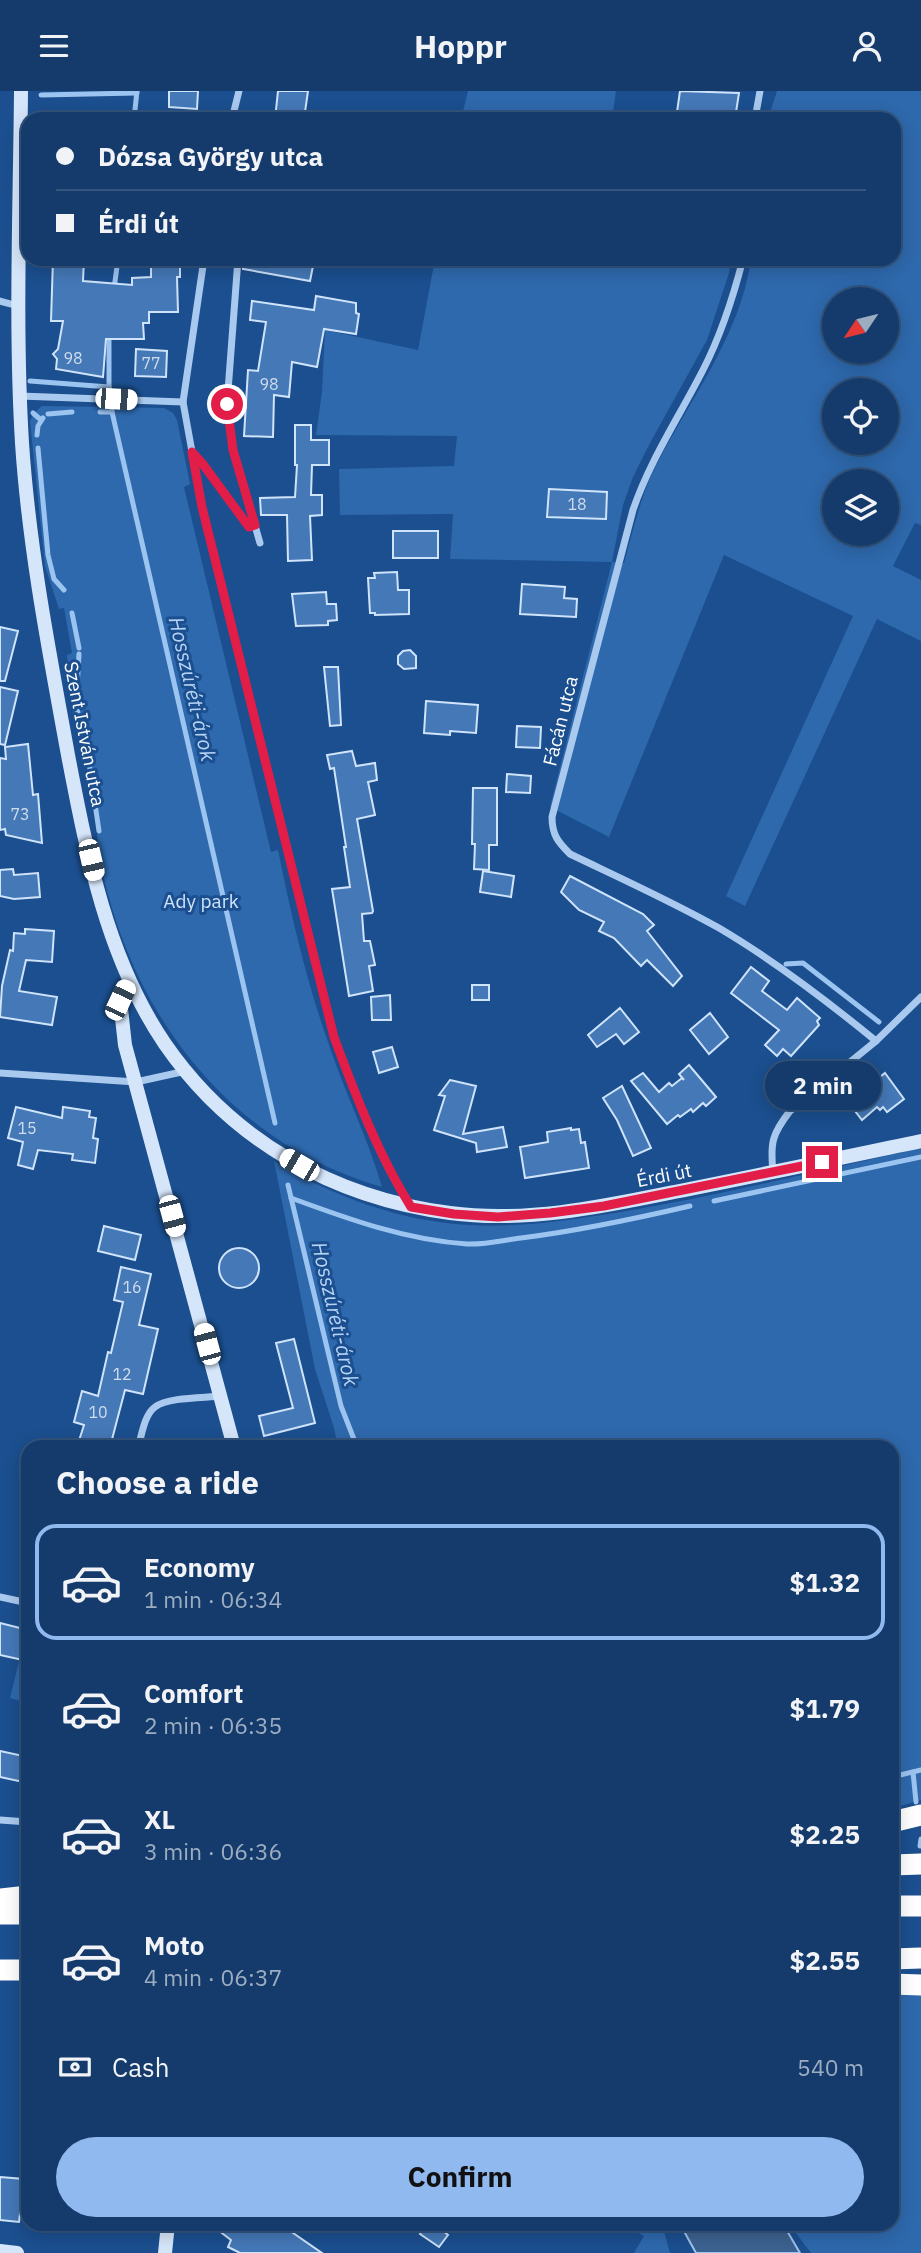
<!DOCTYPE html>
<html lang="en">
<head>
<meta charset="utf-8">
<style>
  :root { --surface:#143b6b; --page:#1d4271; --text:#f1f3f6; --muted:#9dadc1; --line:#33557e; --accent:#90b9f0 }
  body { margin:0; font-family:"IBM Plex Sans",sans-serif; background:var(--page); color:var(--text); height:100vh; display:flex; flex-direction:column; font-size:26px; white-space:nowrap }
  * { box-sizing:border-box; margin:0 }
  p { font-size:23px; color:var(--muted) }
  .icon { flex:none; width:38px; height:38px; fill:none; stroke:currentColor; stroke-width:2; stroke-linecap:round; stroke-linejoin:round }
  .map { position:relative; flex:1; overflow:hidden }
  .side { position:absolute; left:21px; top:1349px; width:878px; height:791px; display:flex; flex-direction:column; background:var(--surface); border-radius:21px; box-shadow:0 4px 18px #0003,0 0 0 2px var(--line) }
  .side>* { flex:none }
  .banner { position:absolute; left:21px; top:21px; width:880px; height:154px; border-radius:21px; box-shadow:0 4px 18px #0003,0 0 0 2px var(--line); display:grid; align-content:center; height:154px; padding:0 35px; background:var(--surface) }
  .needle { width:46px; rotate:235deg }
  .fabs { position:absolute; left:822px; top:196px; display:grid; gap:14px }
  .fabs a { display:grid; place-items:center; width:77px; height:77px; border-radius:50%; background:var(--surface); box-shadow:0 4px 18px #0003,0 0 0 2px var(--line); font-size:35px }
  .end { position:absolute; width:32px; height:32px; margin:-16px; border:9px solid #e11d48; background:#fff; box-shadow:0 0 0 4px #fff }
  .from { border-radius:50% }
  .bubble { position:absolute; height:49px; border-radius:24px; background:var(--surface); box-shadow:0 4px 18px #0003,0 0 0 2px var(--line); font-size:23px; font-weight:700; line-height:49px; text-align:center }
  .car { position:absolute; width:21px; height:42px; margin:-21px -10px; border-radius:9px; box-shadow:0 0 5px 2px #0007; background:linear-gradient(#fff 24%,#345 0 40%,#fff 0 76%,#345 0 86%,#fff 0) }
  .banner b { display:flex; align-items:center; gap:24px; height:66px; font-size:26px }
  .banner b+b { border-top:2px solid var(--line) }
  .banner i { width:18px; height:18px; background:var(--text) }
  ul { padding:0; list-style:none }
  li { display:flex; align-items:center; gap:21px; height:116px; margin:0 14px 10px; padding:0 21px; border:4px solid transparent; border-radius:21px }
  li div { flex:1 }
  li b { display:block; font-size:26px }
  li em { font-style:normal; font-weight:700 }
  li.current { border-color:var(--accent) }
  li>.icon { width:63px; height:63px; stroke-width:1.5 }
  h2 { padding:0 35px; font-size:32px; line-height:84px }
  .pay { display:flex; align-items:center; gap:18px; height:77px; padding:0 35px; font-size:26px }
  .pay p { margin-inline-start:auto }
  .action { display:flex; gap:14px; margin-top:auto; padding:14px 35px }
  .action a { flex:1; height:80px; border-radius:42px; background:var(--accent); color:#111; font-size:28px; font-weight:700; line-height:80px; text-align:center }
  header { display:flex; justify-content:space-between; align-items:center; height:91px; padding:0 35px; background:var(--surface); font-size:32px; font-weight:700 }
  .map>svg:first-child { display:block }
  .green { fill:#2e69ad; fill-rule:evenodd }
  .water { fill:#3c6290; stroke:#9cc4f0; stroke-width:2 }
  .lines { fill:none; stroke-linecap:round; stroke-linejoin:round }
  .stream { stroke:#9cc4f0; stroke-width:5 }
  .building { fill:#4478b7; stroke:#cfe3fa; stroke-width:2 }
  .street { stroke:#a9c9ee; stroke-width:7 }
  .secondary { stroke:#d6e6fa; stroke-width:14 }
  .highway { stroke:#fff; stroke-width:21 }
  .route { stroke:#e11d48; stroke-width:9 }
  .labels { text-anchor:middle; stroke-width:6; stroke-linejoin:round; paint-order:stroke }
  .number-label { font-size:16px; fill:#d0dded }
  .street-label { font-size:19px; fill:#fff; stroke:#1b4f8f }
  .park-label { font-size:19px; fill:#cfe3fa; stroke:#1b4f8f }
  .water-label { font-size:21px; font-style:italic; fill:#b5d3f5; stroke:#1b4f8f }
</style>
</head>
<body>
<header><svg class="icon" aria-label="menu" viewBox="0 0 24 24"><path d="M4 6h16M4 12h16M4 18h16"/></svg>Hoppr<svg class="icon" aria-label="person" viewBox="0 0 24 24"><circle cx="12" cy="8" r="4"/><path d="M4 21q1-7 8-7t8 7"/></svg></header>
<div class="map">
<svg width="921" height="2162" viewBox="0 0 921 2162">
  <rect width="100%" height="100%" fill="#1b4f8f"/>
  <g class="green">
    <path d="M468,0H616L612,28H461Z"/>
    <path d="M777,0H921V434L915,432L893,475L921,489V550L877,528L745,815L726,805L853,525L724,464L609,746L550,716L612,471L450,468L453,423L340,424L339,378L454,375L457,345L316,344L322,301L325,239L418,259L435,168H731L729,182L707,249L650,352L633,386L623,414L612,471L624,472C632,443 639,413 651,385C685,314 740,248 751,168H894V28H768ZM835,208H887V261H835ZM835,299H887V352H835ZM835,390H887V443H835Z"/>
    <path d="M42,315L164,317L173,322L177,329L190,393L184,396L271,761L278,759C291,823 306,889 328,951C344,1000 368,1047 382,1096C234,1054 136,930 103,783C96,754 97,723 92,693C88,676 86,658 81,641C79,634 74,630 73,622C69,603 69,583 67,564L72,562L64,517L59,518L45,475L30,330L34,322Z"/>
    <path d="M921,1057V1709L893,1717L892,1356H338L334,1337L315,1278L274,1070C332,1105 399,1130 468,1134C519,1137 570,1129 621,1121C722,1104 821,1079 921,1057Z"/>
    <path d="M19,1571L28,1573L27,1612L10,1607Z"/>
    <path d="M20,1742L28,1743V1784H20Z"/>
    <path d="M893,1896L921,1897V2162H811L789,2133H892Z"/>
    <path d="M622,2133H662L670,2162H634L644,2145Z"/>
  </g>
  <path class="water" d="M680,2133H783L800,2162H696Z"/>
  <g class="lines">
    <g class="stream">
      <path d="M41,4L137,2"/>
      <path d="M134,28L137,0"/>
      <path d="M114,198L118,168"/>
      <path d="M109,242V296L112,321L275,1032"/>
      <path d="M30,290L109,296"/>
      <path d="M100,321H112"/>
      <path d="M33,322L41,329"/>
      <path d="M48,323L72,321"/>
      <path d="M37,344L38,335L43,327"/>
      <path d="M38,357L48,464L54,488L64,499"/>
      <path d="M72,522L79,557"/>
      <path d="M79,563L76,614L85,651"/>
      <path d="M88,665L99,740"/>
      <path d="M786,873L803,872L879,931"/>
      <path d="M288,1094L341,1315L357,1356"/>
      <path d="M291,1107C348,1128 406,1149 467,1153C485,1154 504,1149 521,1147C578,1140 634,1128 690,1115"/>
      <path d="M714,1110L921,1066"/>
      <path d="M913,1681L916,1711"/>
      <path d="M892,1686L921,1679"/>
      <path d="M920,1755L921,1748"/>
    </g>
  </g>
  <g class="building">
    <path d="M169,0H198L197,18L169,16Z"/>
    <path d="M278,0H308L304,28H275Z"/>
    <path d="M680,0L739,2L735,28H676Z"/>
    <path d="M53,168H84L83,190L132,194V187L151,186V168H180V186H177L178,221H149V232H143L144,248H106L103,286L56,278L57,268L53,263L58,258L63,230H51Z"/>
    <path d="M244,168H291L300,170V172L313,175L310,190L243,178Z"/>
    <path d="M316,205L356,212V222L359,223L356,243L324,238L317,276L292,271L289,306L274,304L273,346L244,345L248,279L258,280L266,231L250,229L252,210L314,219Z"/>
    <path d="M136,258L167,260L166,286L135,285Z"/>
    <path d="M295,334H311V349H329V374H312L311,404H322V424L310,425L312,469L288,470L287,424H261L260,407L295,406L297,374H295Z"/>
    <path d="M549,398L607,401L606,428L547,426Z"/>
    <rect x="393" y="440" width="45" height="27"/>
    <path d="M397,481L398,499H409V523L375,524V522H370L368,487H375L374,482Z"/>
    <path d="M522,493L565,496L564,507L577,508L576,526L520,523Z"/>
    <path d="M326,501L327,513H336L337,529L328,530V534L296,535L292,503Z"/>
    <path d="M0,536L18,540L5,590H0Z"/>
    <path d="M410,559L416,565V577L404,578L398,573V565L403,560Z"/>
    <path d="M324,576H338L341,634L330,635Z"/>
    <path d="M0,596L18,600L5,654L0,653Z"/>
    <path d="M426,610L478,614L476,642L450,640V644L424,642Z"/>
    <path d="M517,635L541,636L540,657L516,656Z"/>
    <path d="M28,653L33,704L38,703L42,752L6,744L5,738L0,739V667L6,668L5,656Z"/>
    <path d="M352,660L356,675L375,672L377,689L368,691L375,724L357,728L373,820L372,822L362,823L364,850H370L375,874L369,875L373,900L349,905L332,798L350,796L344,756H346L334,677L330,678L327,664Z"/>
    <path d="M507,683L531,685L530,702L506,701Z"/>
    <path d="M473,697H497V754H489V779L474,778L475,753H472Z"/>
    <path d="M13,778L14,784L38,782L40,806L14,808L0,805V779Z"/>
    <path d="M483,780L514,785L511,806L480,801Z"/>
    <path d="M570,785L643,823L654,834L647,840L682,885L673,895L647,869L641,875L614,847L599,840L604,831L579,819L561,801Z"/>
    <path d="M25,838L54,840L52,871L26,869L19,900L57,906L52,934L0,926L2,895L10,859L13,860L14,842L25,843Z"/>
    <path d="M751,876L769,890L762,900L787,919L797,907L820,927L817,930L819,934L791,965L783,958L777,965L765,954L779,939L731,902Z"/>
    <rect x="472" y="894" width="17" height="15"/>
    <path d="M390,904L391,929H372L371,906Z"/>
    <path d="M620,917L639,941L624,953L616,943L597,956L588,944Z"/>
    <path d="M710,922L728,946L709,963L690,939Z"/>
    <path d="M392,956L398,976L379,982L373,961Z"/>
    <path d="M689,974L716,1006L706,1015L703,1012L693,1021L691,1018L680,1026L678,1024L667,1033L631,990L643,982L659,1001L669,992L672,995L682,987L684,989L679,983Z"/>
    <path d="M885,982L904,1008L887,1021L883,1016L880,1019L877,1016L862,1029L848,1011Z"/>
    <path d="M450,989L476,995L463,1043L503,1036L507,1056L477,1061L476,1052L434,1039L445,1005L439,1004Z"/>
    <path d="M622,995L651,1057L633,1065L617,1029L603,1007Z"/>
    <path d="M16,1016L62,1027L63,1016L90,1020L89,1026L96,1027L93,1047L98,1048L95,1072L72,1069L73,1063L38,1059L33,1078L18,1074L23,1051L8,1047Z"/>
    <path d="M571,1037V1039L579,1038L581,1052L585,1051L589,1077L525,1087L520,1056L548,1051L547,1041Z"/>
    <path d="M104,1135L141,1144L135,1169L98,1160Z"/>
    <circle cx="239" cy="1177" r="20"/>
    <path d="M121,1176L151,1183L139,1234L158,1238L143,1303L125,1299L110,1356H77L84,1334L74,1331L82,1300L98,1305L108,1261L111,1262L123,1211L114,1209Z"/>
    <path d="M294,1248L315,1332L264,1345L259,1325L293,1317L276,1252Z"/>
    <path d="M0,1532L28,1539V1562L25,1561L23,1569L0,1564Z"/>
    <path d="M0,1660L28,1666V1692L0,1686Z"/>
    <path d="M0,2086L24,2088L19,2131L0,2129Z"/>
    <path d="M210,2133H280L322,2162H240L228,2156L231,2149Z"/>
    <path d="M427,2133H435L448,2144L439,2156L420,2143Z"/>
  </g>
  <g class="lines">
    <g class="street">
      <path d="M232,28L239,0"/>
      <path d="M755,28L760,0"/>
      <path d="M204,168L183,311L202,416L334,946C355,1003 377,1063 410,1115"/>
      <path d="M238,168L227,313L233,359L260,452"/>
      <path d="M743,168C733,207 721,244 703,279C679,326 650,369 633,419L552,726C552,744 558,751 570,763C620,787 671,810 719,837C775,870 826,909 876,950"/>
      <path d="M0,210L18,215"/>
      <path d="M20,305L183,311"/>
      <path d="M192,362L202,372L249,436L255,434"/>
      <path d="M0,982L136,991L186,980"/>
      <path d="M773,1081C770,1052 772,1043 790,1020L876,950L921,906"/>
      <path d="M138,1356C142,1344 144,1324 155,1316C168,1306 204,1307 221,1305"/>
      <path d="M0,1506L28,1512"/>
      <path d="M0,1729L28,1731"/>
    </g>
    <g class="secondary">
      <path d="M21,0C20,117 15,235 22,352C29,457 49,560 68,664C87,763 107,868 165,953C232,1050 334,1107 450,1122C525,1132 601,1116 674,1101C756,1085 839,1067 921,1050"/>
      <path d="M129,891L120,909L125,954L234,1356"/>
      <path d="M0,2160L17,2162"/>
      <path d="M165,2162L168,2133"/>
    </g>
    <g class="highway">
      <path d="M892,1731L921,1724"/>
      <path d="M892,1774L921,1773"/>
      <path d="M0,1808L28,1805"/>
      <path d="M892,1815H921"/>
      <path d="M0,1823H28"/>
      <path d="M892,1868L921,1867"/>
      <path d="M0,1879H28"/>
      <path d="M892,1893L921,1894"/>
    </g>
  </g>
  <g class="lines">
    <path class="route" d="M227,313L233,359L255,434L249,436L202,372L192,361L202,416L334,946C355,1003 379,1065 411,1116L454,1123L498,1126L550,1122L604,1115L822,1071"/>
  </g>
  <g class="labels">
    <g class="number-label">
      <text x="73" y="273">98</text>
      <text x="151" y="278">77</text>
      <text x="269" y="299">98</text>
      <text x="577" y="419">18</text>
      <text x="20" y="729">73</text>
      <text x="27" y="1043">15</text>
      <text x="132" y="1202">16</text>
      <text x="122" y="1289">12</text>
      <text x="98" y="1327">10</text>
    </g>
    <g class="street-label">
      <text transform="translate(560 630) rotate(-76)" y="7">Fácán utca</text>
      <text transform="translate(85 643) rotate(79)" y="7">Szent István utca</text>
      <text transform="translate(664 1084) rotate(-11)" y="7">Érdi út</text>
    </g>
    <g class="park-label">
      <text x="201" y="817">Ady park</text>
    </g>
    <g class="water-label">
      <text transform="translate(192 598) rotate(77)" y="7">Hosszúréti-árok</text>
      <text transform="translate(335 1223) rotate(77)" y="7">Hosszúréti-árok</text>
    </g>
  </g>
</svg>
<div class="fabs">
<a><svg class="needle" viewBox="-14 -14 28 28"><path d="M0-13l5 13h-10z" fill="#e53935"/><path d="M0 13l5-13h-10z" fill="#9dadc1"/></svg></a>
<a><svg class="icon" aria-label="locate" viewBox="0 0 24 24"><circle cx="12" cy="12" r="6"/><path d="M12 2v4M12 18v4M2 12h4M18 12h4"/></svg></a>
<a><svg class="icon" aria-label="layers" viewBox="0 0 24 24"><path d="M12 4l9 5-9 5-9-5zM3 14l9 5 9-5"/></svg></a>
</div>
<i class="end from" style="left:227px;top:313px"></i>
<i class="end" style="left:822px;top:1071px"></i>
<div class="bubble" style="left:765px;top:970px;width:116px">2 min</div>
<i class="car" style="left:116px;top:308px;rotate:93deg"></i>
<i class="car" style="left:91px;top:769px;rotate:167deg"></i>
<i class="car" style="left:120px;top:909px;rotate:25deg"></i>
<i class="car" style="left:299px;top:1074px;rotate:300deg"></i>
<i class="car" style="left:172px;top:1125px;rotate:165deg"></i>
<i class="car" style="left:207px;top:1253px;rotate:345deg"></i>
<div class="banner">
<b><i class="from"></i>Dózsa György utca</b>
<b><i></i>Érdi út</b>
</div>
<section class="side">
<h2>Choose a ride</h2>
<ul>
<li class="current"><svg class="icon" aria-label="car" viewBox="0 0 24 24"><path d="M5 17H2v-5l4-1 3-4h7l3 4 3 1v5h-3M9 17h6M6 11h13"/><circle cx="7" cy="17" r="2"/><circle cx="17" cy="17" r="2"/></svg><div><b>Economy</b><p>1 min · 06:34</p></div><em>$1.32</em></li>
<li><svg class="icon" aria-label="car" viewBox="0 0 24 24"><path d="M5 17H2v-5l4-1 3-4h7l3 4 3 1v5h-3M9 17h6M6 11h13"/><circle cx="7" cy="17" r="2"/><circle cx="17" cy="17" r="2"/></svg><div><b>Comfort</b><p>2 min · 06:35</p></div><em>$1.79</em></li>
<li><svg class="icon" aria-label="car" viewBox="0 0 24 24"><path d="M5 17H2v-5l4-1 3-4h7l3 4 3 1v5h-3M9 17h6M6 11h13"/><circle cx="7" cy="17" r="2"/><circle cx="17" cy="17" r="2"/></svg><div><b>XL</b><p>3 min · 06:36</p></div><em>$2.25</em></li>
<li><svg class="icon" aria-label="car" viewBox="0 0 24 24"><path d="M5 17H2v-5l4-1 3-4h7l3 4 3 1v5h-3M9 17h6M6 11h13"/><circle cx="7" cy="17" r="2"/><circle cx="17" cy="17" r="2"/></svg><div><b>Moto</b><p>4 min · 06:37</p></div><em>$2.55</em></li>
</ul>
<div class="pay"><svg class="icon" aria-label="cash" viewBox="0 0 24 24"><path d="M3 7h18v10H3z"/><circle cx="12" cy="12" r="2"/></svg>Cash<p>540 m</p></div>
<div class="action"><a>Confirm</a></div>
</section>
</div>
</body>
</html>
